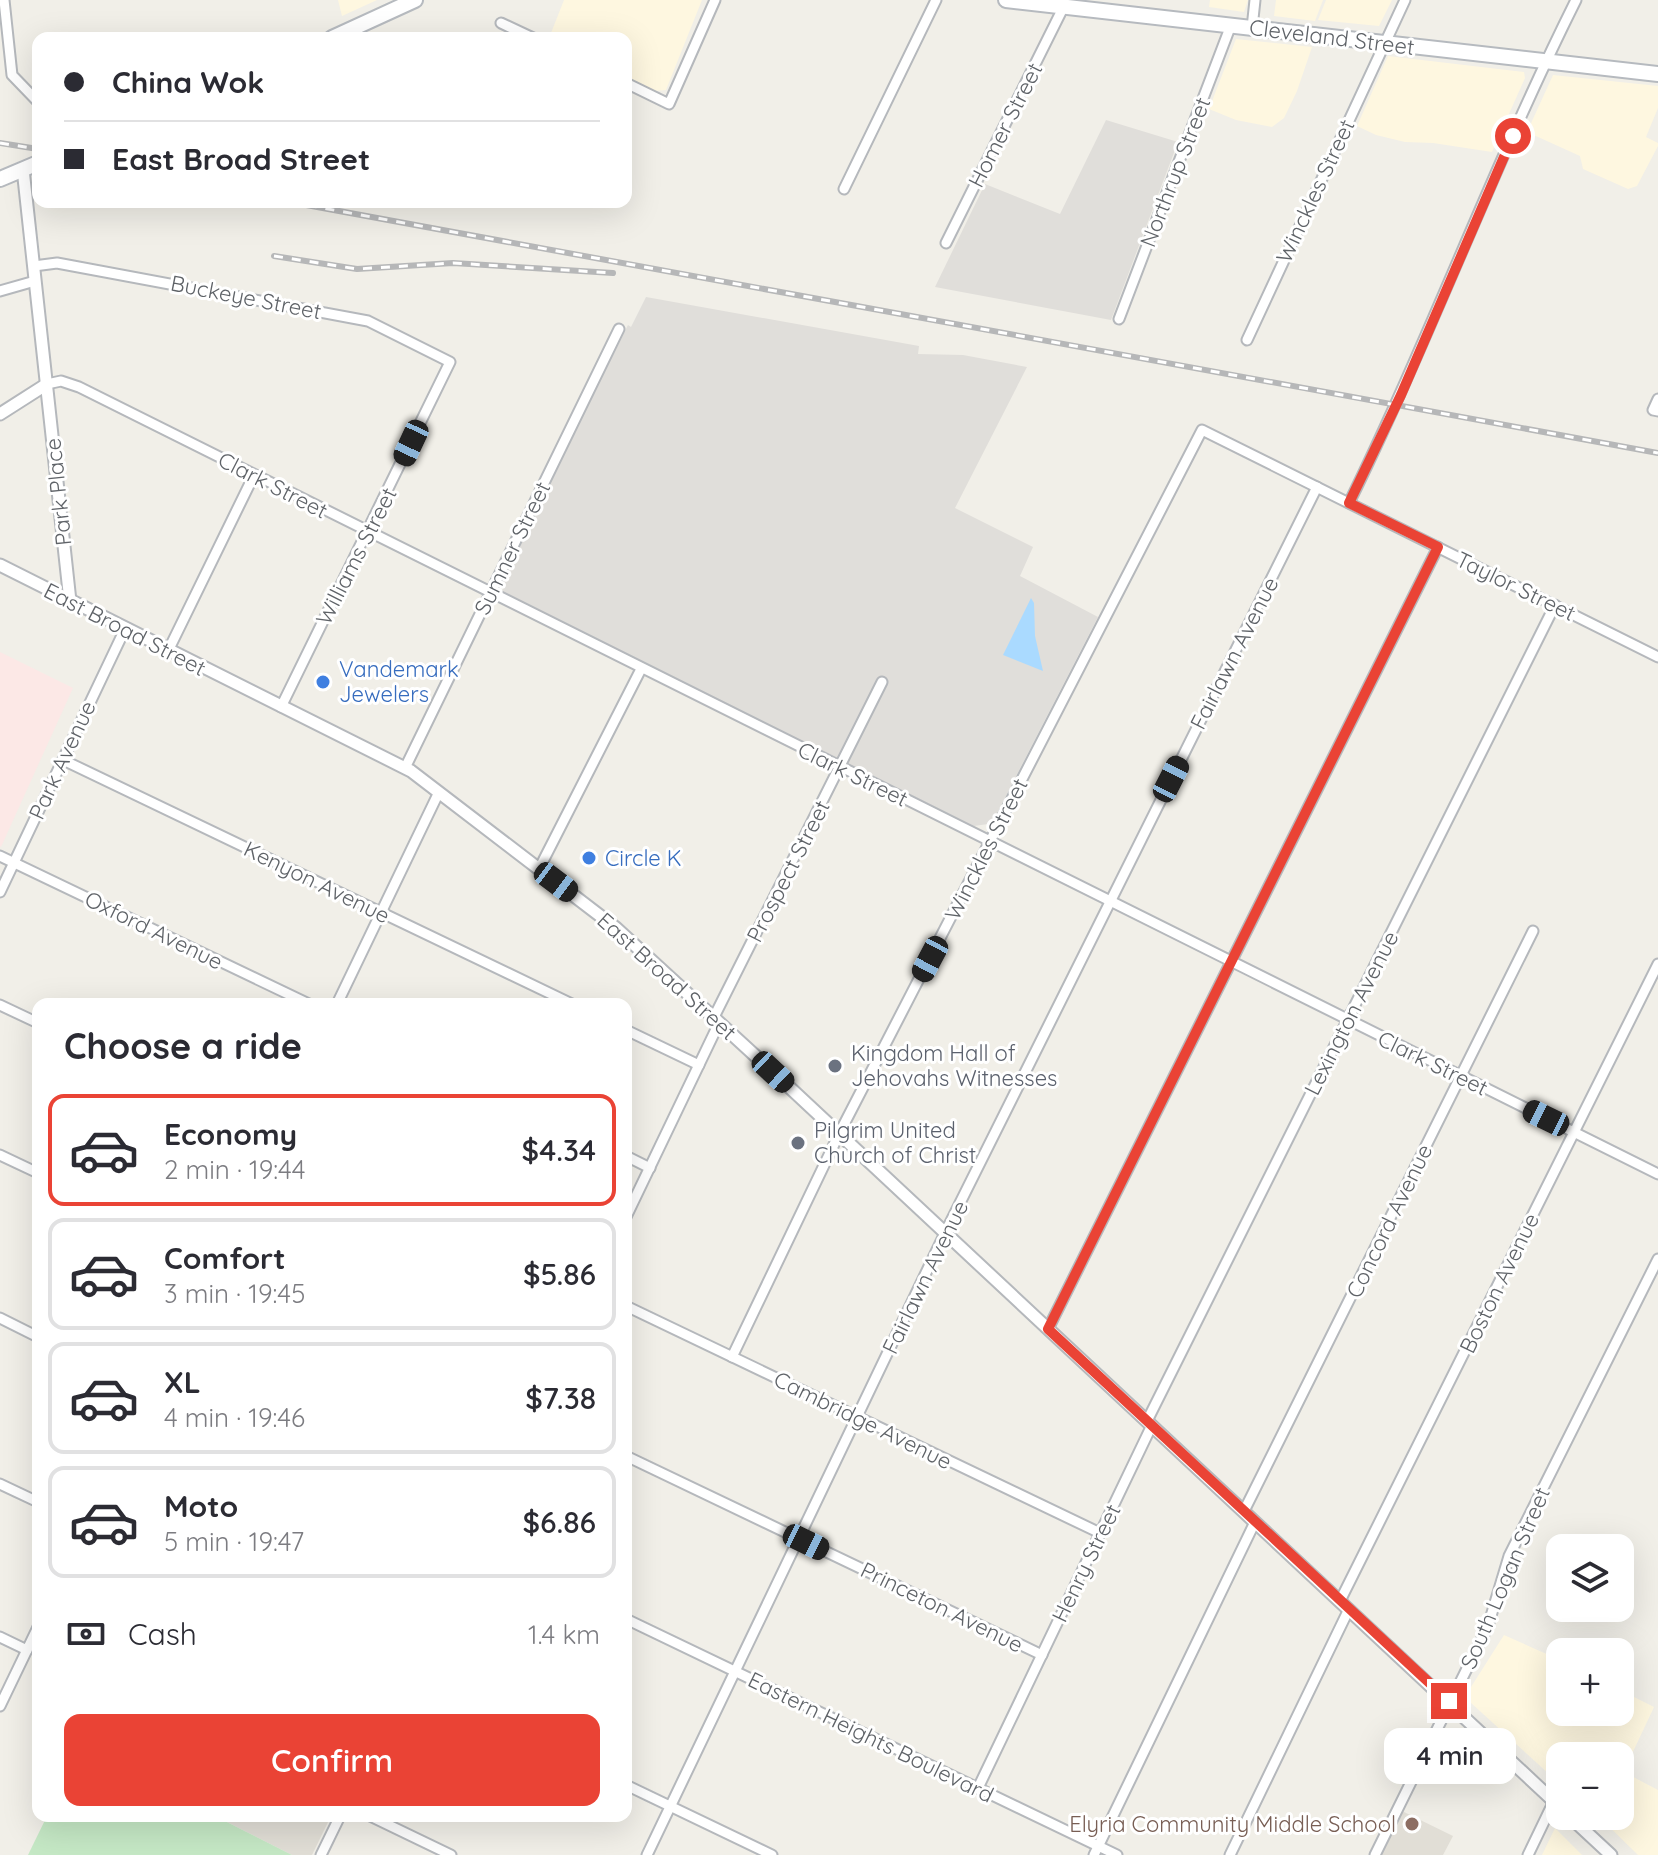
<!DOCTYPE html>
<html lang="en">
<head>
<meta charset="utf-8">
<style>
  :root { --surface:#fff; --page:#f7f7f7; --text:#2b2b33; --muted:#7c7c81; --line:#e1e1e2; --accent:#ea4335 }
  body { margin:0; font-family:Quicksand,sans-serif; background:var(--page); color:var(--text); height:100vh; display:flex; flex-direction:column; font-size:30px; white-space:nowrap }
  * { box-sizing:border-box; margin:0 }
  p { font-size:26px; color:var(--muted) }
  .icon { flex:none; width:44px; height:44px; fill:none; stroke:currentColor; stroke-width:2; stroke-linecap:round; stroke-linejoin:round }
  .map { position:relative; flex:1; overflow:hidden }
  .panel { position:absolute; left:32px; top:998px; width:600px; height:824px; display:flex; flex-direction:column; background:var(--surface); border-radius:16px; box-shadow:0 8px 32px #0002 }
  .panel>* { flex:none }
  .banner { position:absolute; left:32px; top:32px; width:600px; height:176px; border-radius:16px; box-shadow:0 8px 32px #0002; display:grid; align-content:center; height:176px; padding:0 32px; background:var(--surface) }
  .tools { position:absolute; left:1546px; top:1534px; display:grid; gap:16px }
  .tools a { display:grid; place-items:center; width:88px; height:88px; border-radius:16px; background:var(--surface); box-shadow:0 8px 32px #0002; font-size:40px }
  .end { position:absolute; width:36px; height:36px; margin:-18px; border:10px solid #ea4335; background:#fff; box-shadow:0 0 0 4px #fff }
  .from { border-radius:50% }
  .bubble { position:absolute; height:56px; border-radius:16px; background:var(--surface); box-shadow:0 8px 32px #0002; font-size:26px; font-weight:600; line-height:56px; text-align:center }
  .car { position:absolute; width:24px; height:48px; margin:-24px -12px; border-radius:10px; box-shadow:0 0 6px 2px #0007; background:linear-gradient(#222 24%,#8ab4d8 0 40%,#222 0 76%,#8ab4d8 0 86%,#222 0) }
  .banner b { display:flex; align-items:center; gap:28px; height:76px; font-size:30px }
  .banner b+b { border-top:2px solid var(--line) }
  .banner i { width:20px; height:20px; background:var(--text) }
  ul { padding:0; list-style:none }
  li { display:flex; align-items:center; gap:24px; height:112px; margin:0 16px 12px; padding:0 16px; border:4px solid var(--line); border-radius:16px }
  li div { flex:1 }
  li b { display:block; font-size:30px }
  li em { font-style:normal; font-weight:600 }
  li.active { border-color:var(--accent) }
  li>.icon { width:72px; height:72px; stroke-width:1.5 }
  h2 { padding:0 32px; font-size:36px; line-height:96px }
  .pay { display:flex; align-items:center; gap:20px; height:88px; padding:0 32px; font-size:30px }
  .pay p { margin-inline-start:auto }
  .cta { display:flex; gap:16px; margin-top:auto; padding:16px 32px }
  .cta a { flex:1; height:92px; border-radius:16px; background:var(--accent); color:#fff; font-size:32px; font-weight:600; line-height:92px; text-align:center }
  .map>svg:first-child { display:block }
  .commercial { fill:#fef7e0 }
  .industrial { fill:#e0deda }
  .education { fill:#e1ded6 }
  .medical { fill:#fce8e6 }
  .green { fill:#c5e8c5 }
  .water { fill:#aadaff }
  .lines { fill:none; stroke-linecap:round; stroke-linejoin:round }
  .minor-casing { stroke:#b5b8bc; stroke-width:13 }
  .tertiary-casing { stroke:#b5b8bc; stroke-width:15 }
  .secondary-casing { stroke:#b6babf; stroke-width:18 }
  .minor { stroke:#fff; stroke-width:9 }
  .tertiary { stroke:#fff; stroke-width:11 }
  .secondary { stroke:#fff; stroke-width:14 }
  .rail-casing { stroke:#b6b7b8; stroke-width:6 }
  .rail { stroke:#fff; stroke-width:3; stroke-dasharray:9; stroke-linecap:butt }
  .route { stroke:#ea4335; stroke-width:10 }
  .shop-dot { fill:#3f7fe0; stroke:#fff; stroke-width:3 }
  .worship-dot { fill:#6b7280; stroke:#fff; stroke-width:3 }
  .education-dot { fill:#8d6e63; stroke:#fff; stroke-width:3 }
  .labels { text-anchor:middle; stroke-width:6; stroke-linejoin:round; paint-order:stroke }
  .street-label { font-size:22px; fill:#5f6368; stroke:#fff }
  .shop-label { font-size:22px; fill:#366cbe; stroke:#fff; text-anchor:start }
  .worship-label { font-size:22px; fill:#5b616d; stroke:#fff; text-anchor:start }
  .education-label { font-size:22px; fill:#785e54; stroke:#fff; text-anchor:end }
</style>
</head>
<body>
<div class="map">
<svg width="1658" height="1855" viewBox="0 0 1658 1855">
  <rect width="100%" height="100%" fill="#f1efe8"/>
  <g class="commercial">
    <path d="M338,0H377L342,16Z"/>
    <path d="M564,0H702L666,90L655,91L626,77V38H549Z"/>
    <path d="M1210,0H1248L1244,12L1209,7Z"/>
    <path d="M1276,0H1323L1315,21L1274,16Z"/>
    <path d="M1326,0H1392L1379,26L1318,20Z"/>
    <path d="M1236,39L1312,47L1297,91L1284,118L1272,127L1236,120L1209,109Z"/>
    <path d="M1388,56L1524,72L1525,78L1492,152L1433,143L1405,142L1376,135L1357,126Z"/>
    <path d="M1553,75L1658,86V108L1646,137L1658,143V146L1637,186L1628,189L1583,169L1580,156L1527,132Z"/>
    <path d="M1504,1635L1560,1660V1712H1620V1690L1654,1707L1631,1756L1607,1744L1600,1756H1560V1784L1470,1702L1471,1687Z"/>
    <path d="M1620,1770L1658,1790V1855H1638L1598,1816H1620Z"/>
    <path d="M1555,1828L1582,1855H1542Z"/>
  </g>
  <g class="industrial">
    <path d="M1106,120L1178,142L1111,320L935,287L985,184L1060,214Z"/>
    <path d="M646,297L919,346L918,354L963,355L1027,367L955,508L1033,547L1020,576L1098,617L995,817L988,824L974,826L503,594L502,583L542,496L628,325L631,327Z"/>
  </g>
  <g class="education">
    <path d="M1402,1811L1453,1836L1443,1855H1381Z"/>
    <path d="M215,1816H331L312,1855H292Z"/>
  </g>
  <path class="medical" d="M0,652L73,688L1,847L0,846Z"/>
  <path class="green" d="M47,1816H215L292,1855H28Z"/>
  <path class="water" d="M1031,598L1034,603L1035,636L1043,671L1003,655Z"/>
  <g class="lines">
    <defs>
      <g id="minor">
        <path d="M4,0L12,75L38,102"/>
        <path d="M501,23L533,38"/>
        <path d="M1252,28L1255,0"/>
        <path d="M626,83L669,104L715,0"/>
        <path d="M844,189L936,0"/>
        <path d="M946,243L1064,6"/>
        <path d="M34,266L57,263L368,321L450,362L281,707"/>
        <path d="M0,291L35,281"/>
        <path d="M1119,319L1231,25"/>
        <path d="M1247,340L1405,0"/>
        <path d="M47,384L61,381L79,387L1658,1174"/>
        <path d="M1658,399L1653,410L1658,411"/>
        <path d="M1349,503C1430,338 1494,164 1576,0"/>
        <path d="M168,651L254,475"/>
        <path d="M63,760L572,1004"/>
        <path d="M405,768L619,329"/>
        <path d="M0,856L309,1004"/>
        <path d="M539,869L641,669"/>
        <path d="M0,892L125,629"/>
        <path d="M337,1004L439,792"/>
        <path d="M0,1005L38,1023"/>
        <path d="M714,1017L882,682"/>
        <path d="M626,1030L699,1065"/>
        <path d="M0,1155L38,1173"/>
        <path d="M626,1156L650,1168"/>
        <path d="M626,1217L719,1023"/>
        <path d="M626,1306L1100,1533"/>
        <path d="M0,1318L38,1337"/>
        <path d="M1048,1329L1438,547"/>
        <path d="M732,1357L839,1134L1202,430L1658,657"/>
        <path d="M1147,1421L1555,605"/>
        <path d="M626,1456L1042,1655"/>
        <path d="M0,1484L38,1502"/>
        <path d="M1244,1511L1533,931"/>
        <path d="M1340,1601L1658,964"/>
        <path d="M626,1619L1117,1855"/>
        <path d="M0,1637L27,1650"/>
        <path d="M0,1706L38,1627"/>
        <path d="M626,1785L772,1855"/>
        <path d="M978,1788L1152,1425"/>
        <path d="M370,1816L451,1855"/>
        <path d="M321,1855L340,1816"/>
        <path d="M647,1855L945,1233L1317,487"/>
        <path d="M1094,1855L1255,1522"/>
        <path d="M1230,1855L1349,1609"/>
        <path d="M1375,1855L1488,1626L1509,1556L1658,1259"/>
        <path d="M1528,1855L1554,1801"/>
      </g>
      <g id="tertiary">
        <path d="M23,169L70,601"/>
        <path d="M0,414L47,384"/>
        <path d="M0,565L411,771L616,928L773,1072L1560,1807"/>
        <path d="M1569,1816L1611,1855"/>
      </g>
      <g id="secondary">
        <path d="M1006,0L1658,74"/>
        <path d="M332,38L415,0"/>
        <path d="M0,179L38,163"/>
      </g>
    </defs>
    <use href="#minor" class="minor-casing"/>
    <use href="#tertiary" class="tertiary-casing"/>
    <use href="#secondary" class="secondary-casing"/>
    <use href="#minor" class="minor"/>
    <use href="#tertiary" class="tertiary"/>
    <use href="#secondary" class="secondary"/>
    <defs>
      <g id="rail">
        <path d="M0,143L38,149"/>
        <path d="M290,202L1658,453"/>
        <path d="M274,256L357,269L453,263L613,273"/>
      </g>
    </defs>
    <use href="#rail" class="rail-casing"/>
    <use href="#rail" class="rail"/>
  </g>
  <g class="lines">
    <path class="route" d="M1449,1701L1048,1329L1438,547L1349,503L1401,395L1513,136"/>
  </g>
  <g class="shop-dot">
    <circle cx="323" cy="682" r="8"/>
    <circle cx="589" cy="858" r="8"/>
  </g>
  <g class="worship-dot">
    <circle cx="835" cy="1066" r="8"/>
    <circle cx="798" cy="1143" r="8"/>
  </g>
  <circle class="education-dot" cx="1412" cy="1824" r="8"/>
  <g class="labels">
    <g class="street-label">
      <text transform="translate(1332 37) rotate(7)" y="8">Cleveland Street</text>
      <text transform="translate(1005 125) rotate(-63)" y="8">Homer Street</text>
      <text transform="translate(1175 172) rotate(-69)" y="8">Northrup Street</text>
      <text transform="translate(1315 191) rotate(-65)" y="8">Winckles Street</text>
      <text transform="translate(246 297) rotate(11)" y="8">Buckeye Street</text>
      <text transform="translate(273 485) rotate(27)" y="8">Clark Street</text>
      <text transform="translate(58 492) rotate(-96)" y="8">Park Place</text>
      <text transform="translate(512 548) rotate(-64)" y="8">Sumner Street</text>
      <text transform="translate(356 556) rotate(-63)" y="8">Williams Street</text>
      <text transform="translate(1516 586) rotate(26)" y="8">Taylor Street</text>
      <text transform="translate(125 629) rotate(27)" y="8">East Broad Street</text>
      <text transform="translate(1234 653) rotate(-63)" y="8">Fairlawn Avenue</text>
      <text transform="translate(62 760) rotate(-65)" y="8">Park Avenue</text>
      <text transform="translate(853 774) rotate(26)" y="8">Clark Street</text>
      <text transform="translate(986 849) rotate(-63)" y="8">Winckles Street</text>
      <text transform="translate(788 871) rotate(-63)" y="8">Prospect Street</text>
      <text transform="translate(317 882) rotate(26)" y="8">Kenyon Avenue</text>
      <text transform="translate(154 930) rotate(26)" y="8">Oxford Avenue</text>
      <text transform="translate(667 976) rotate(42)" y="8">East Broad Street</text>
      <text transform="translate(1351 1013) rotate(-63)" y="8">Lexington Avenue</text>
      <text transform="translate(1433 1063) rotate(26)" y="8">Clark Street</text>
      <text transform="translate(1389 1221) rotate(-64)" y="8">Concord Avenue</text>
      <text transform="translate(925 1277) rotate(-64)" y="8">Fairlawn Avenue</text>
      <text transform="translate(1499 1283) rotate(-64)" y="8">Boston Avenue</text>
      <text transform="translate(863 1420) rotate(26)" y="8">Cambridge Avenue</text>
      <text transform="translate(1086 1563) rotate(-64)" y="8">Henry Street</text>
      <text transform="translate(1505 1578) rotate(-67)" y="8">South Logan Street</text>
      <text transform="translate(942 1607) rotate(26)" y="8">Princeton Avenue</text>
      <text transform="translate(871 1737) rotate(26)" y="8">Eastern Heights Boulevard</text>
    </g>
    <g class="shop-label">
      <text x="339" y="677">Vandemark<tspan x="339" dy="25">Jewelers</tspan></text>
      <text x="605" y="866">Circle K</text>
    </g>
    <g class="worship-label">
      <text x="851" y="1061">Kingdom Hall of<tspan x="851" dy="25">Jehovahs Witnesses</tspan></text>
      <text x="814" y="1138">Pilgrim United<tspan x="814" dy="25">Church of Christ</tspan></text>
    </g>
    <g class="education-label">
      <text x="1396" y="1832">Elyria Community Middle School</text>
    </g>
  </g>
</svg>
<div class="tools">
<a><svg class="icon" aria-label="layers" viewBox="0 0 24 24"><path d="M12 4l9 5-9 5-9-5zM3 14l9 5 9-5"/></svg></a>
<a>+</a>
<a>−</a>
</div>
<i class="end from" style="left:1513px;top:136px"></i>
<i class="end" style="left:1449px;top:1701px"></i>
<div class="bubble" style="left:1384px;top:1728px;width:132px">4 min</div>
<i class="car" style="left:411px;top:443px;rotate:205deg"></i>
<i class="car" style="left:1171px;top:779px;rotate:27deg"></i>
<i class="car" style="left:556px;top:882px;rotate:127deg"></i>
<i class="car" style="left:930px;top:959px;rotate:208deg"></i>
<i class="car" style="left:773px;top:1072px;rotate:133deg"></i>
<i class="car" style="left:1546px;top:1118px;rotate:296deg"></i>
<i class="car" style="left:806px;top:1542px;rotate:116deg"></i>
<div class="banner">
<b><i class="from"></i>China Wok</b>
<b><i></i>East Broad Street</b>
</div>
<section class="panel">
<h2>Choose a ride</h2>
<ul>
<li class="active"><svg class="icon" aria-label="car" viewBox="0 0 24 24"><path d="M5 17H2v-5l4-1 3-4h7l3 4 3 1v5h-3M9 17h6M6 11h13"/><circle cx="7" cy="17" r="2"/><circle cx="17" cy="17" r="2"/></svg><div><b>Economy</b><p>2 min · 19:44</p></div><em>$4.34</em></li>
<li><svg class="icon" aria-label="car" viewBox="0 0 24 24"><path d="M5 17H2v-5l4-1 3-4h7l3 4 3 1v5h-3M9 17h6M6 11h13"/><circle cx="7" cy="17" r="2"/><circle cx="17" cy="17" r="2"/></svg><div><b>Comfort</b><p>3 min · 19:45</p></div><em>$5.86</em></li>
<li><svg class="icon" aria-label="car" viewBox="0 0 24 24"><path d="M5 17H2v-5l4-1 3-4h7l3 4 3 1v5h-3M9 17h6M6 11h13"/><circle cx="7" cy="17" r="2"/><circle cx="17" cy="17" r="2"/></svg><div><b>XL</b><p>4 min · 19:46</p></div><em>$7.38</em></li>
<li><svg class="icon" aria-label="car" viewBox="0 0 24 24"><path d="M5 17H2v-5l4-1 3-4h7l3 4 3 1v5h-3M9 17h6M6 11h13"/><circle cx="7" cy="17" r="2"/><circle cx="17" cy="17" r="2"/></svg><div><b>Moto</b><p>5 min · 19:47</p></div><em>$6.86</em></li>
</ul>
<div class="pay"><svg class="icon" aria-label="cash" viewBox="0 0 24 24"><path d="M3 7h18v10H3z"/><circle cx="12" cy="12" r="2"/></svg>Cash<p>1.4 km</p></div>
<div class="cta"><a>Confirm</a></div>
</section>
</div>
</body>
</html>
